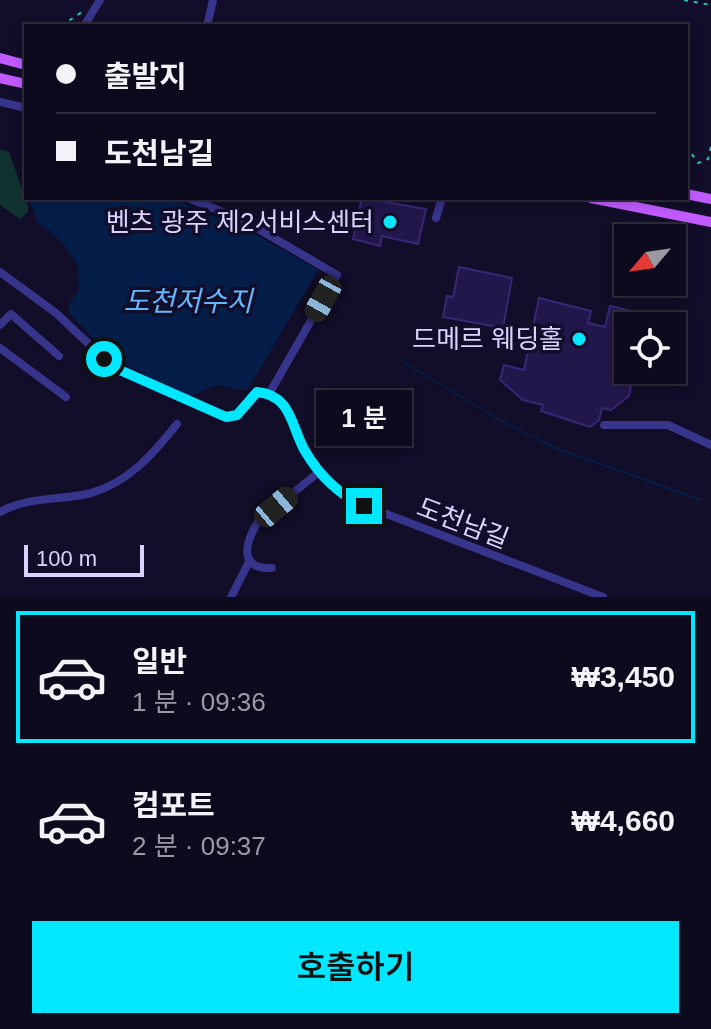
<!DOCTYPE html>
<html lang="ko">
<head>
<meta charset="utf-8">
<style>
  :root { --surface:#0e0a1e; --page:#1c182b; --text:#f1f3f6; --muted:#9b9aa4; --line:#2e2b3c; --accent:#00e7ff }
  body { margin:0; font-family:Arial,"Noto Sans KR",sans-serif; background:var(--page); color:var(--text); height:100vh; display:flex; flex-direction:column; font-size:30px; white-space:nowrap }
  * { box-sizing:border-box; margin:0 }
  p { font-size:26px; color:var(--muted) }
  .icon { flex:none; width:44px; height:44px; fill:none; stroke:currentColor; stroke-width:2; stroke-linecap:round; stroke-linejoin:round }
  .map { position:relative; height:597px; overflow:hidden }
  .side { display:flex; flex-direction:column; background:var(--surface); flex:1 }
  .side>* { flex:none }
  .hud { position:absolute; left:24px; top:24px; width:664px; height:176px; border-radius:0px; box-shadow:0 4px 12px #0003,0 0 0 2px var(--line); display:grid; align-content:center; height:176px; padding:0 32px; background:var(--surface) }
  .needle { width:52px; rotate:241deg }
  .tools { position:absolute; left:614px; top:224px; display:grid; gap:16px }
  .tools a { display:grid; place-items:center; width:72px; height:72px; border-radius:0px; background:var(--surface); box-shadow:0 4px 12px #0003,0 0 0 2px var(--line); font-size:40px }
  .scale { position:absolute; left:24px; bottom:20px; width:120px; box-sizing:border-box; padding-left:8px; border:4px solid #d9d4ff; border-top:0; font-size:22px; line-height:28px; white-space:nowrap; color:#d9d4ff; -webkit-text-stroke:6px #120d28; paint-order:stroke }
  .end { position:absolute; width:36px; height:36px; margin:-18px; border:10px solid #00e7ff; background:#111; box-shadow:0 0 0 4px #111 }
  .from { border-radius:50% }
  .bubble { position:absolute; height:56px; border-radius:0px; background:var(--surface); box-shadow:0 4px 12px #0003,0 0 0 2px var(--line); font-size:26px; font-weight:600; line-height:56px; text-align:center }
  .car { position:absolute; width:24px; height:48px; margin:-24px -12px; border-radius:10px; box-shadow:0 0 6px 2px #0007; background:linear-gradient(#222 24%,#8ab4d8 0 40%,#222 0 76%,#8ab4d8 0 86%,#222 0) }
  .hud b { display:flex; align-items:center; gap:28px; height:76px; font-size:30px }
  .hud b+b { border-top:2px solid var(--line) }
  .hud i { width:20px; height:20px; background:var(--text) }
  ul { padding:14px 0 0; list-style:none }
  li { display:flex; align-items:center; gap:24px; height:132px; margin:0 16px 12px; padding:0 16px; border:4px solid transparent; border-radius:0px }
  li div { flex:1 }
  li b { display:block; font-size:30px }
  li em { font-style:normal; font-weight:600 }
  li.active { border-color:var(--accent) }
  li>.icon { width:72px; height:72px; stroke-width:1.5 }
  .button { display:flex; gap:16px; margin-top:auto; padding:16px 32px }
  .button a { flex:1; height:92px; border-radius:0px; background:var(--accent); color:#111; font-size:32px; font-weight:600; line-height:92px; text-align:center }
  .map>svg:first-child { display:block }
  .green { fill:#103331 }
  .water { fill:#051e49 }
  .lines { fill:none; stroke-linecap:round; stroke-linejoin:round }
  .stream { stroke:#051e49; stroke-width:2 }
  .building { fill:#22174b; stroke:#372779; stroke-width:2 }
  .path { stroke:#24c3b9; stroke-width:2; stroke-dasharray:4 6; stroke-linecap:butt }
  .minor { stroke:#37348b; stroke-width:8 }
  .major { stroke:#c15bff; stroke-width:10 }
  .route { stroke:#00e7ff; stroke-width:10 }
  .poi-dot { fill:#00e7ff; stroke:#120d28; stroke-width:3 }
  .labels { text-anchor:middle; stroke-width:7; stroke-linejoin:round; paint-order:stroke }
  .poi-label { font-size:26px; fill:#d9d4ff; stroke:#120d28; text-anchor:end }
  .street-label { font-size:26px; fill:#d9d4ff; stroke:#120d28 }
  .water-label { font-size:28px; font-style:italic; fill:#62b7ff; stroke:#120d28 }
</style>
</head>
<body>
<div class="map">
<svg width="711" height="597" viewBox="0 0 711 597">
  <rect width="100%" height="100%" fill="#120d28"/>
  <path class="green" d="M0,149L9,152L28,206V212L20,219L0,205Z"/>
  <path class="water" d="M29,198H176L203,215L226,218L238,224L318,270L247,391L216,385L188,397L113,358L69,313V304L79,290L78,265L64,244L37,221Z"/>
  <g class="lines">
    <path class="stream" d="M402,361L499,420L553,447L701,500"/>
  </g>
  <g class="building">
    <path d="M362,198L426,209L418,244L382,236L380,246L353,239Z"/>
    <path d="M459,267L512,278L503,328L443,317L447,296L453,297Z"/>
    <path d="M539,298L591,311L588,323L605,327L610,306L639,313L636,326H628V362L623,384L631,386L629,396L611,410L602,408L599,420L590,427L541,411L543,405L523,400L500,380L504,365L524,370Z"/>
  </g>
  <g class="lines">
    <g class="path">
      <path d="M684,0L711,5"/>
      <path d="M61,26L82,12"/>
      <path d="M686,146L698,163L708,159L711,146"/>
    </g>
    <g class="minor">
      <path d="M84,26L100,0"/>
      <path d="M207,26L213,0"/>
      <path d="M0,102L26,108"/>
      <path d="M188,198L243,220L337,275L269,394"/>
      <path d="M436,218L442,198"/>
      <path d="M0,272L56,313L112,366L226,417L237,415L257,392C289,395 291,423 303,447C312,467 332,487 350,500L603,597"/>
      <path d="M0,325L11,314L59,356"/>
      <path d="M0,348L66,397"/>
      <path d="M604,425H668L711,445"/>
      <path d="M0,512C29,496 59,501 91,493C128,483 154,453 177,424"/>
      <path d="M272,568C242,569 243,549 255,527C258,523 261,514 266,512C284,501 302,486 320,471"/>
      <path d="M231,597L249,562"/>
    </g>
    <g class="major">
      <path d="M0,58L26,65"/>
      <path d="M0,78L26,84"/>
      <path d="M686,194L711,199"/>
      <path d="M591,198L711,222"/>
    </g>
  </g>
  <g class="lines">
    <path class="route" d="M104,359L122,371L226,417L237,415L257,392C292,395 291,427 305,451C319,475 338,494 364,506"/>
  </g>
  <g class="poi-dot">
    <circle cx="390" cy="222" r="8"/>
    <circle cx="579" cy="339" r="8"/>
  </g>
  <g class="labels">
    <g class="poi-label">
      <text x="374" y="231">벤츠 광주 제2서비스센터</text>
      <text x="563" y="348">드메르 웨딩홀</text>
    </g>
    <g class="street-label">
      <text transform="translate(463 523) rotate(21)" y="9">도천남길</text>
    </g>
    <g class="water-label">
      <text x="188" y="311">도천저수지</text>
    </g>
  </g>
</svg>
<div class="tools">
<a><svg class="needle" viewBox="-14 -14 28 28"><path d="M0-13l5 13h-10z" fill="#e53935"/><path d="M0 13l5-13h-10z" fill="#9b9aa4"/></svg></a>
<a><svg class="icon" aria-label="locate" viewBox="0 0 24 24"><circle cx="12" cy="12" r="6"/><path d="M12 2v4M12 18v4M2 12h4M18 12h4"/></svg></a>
</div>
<div class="scale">100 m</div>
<i class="end from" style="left:104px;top:359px"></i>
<i class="end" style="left:364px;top:506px"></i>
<div class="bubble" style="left:316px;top:390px;width:96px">1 분</div>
<i class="car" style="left:323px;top:299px;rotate:209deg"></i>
<i class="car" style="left:276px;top:507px;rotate:50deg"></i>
<div class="hud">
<b><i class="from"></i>출발지</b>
<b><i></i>도천남길</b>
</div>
</div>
<section class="side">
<ul>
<li class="active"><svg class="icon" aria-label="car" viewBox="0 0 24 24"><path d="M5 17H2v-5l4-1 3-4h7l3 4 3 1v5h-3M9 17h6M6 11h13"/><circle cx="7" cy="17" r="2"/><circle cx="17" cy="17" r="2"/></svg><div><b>일반</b><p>1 분 · 09:36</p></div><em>₩3,450</em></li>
<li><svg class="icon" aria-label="car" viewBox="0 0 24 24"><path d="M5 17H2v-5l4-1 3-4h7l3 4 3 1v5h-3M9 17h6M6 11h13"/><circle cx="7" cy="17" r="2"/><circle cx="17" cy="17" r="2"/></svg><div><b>컴포트</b><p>2 분 · 09:37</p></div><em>₩4,660</em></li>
</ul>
<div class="button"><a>호출하기</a></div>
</section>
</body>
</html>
